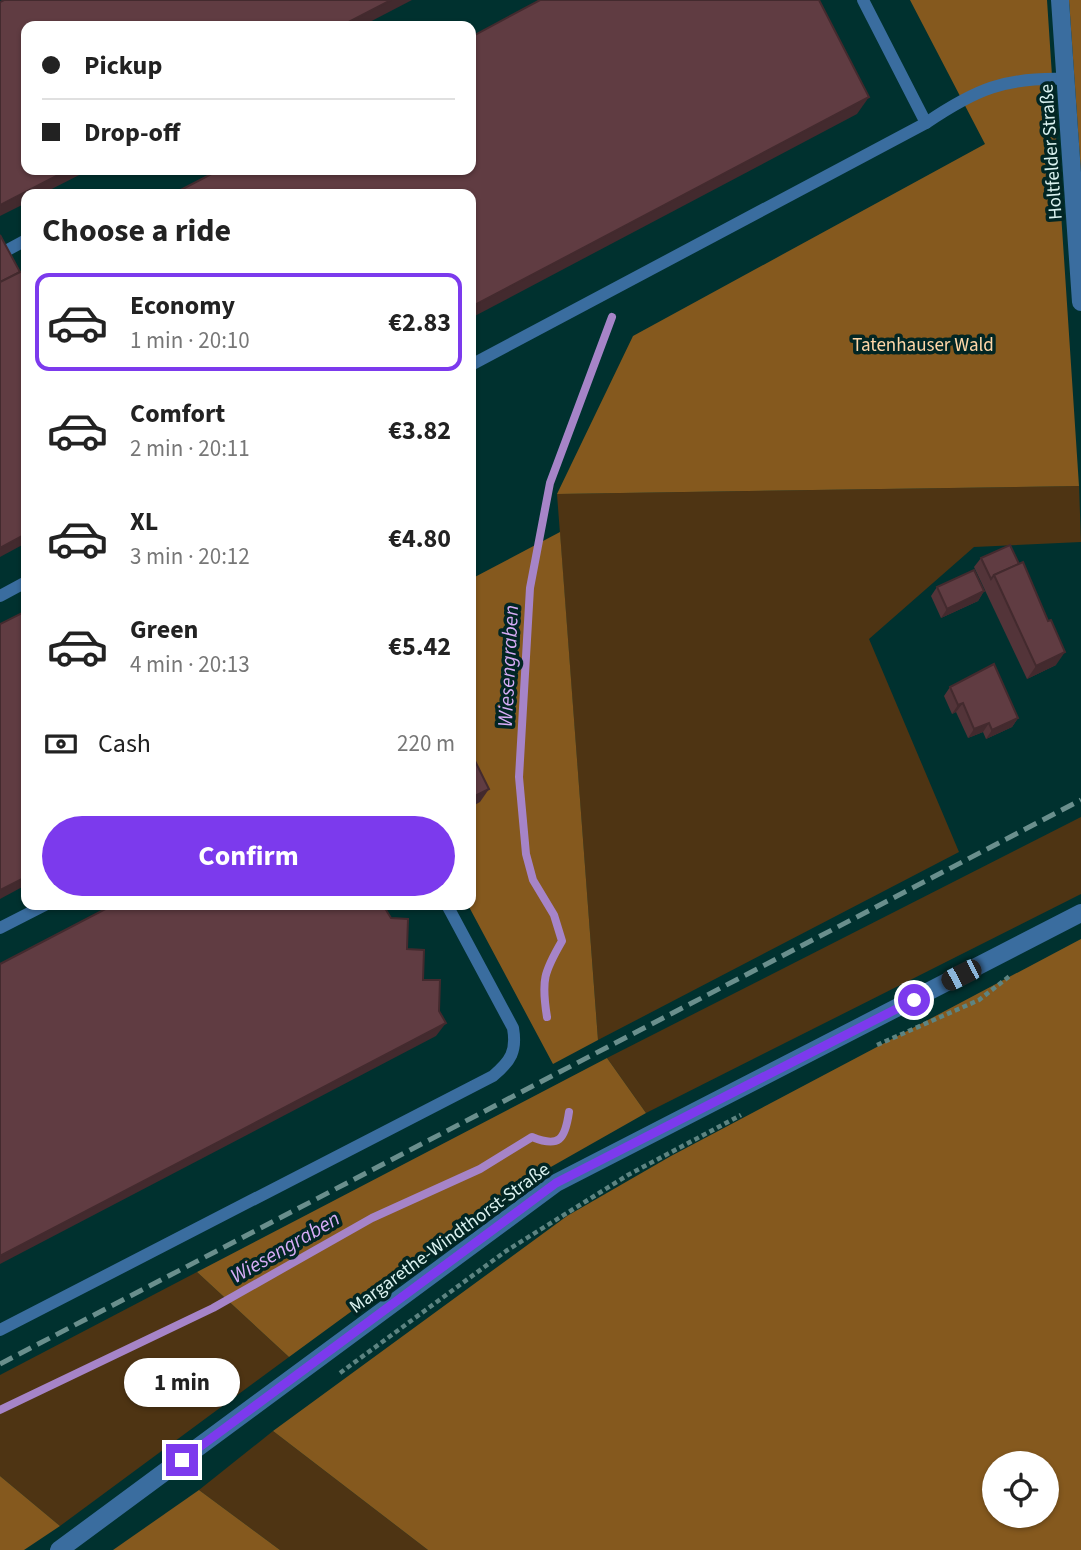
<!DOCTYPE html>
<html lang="en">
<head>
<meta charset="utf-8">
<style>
  :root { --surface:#fff; --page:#f2f2f2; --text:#222; --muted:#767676; --line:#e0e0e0; --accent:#7c3aed }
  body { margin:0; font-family:"Source Sans 3",sans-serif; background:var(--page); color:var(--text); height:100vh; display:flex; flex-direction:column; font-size:26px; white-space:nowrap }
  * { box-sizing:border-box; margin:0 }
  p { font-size:23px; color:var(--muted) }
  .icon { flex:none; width:38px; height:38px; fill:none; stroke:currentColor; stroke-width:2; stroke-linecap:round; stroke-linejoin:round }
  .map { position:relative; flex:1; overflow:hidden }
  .side { position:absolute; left:21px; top:189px; width:455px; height:721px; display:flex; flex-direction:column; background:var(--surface); border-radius:14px; box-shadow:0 2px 5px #0004 }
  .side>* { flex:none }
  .top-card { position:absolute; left:21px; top:21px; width:455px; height:154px; border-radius:14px; box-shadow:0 2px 5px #0004; display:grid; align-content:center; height:154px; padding:0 21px; background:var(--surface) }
  .tools { position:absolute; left:982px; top:1451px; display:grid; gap:14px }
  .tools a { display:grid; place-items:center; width:77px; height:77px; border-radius:50%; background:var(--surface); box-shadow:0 2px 5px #0004; font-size:35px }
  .end { position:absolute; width:32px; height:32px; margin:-16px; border:9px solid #7c3aed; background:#fff; box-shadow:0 0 0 4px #fff }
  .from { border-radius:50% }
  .bubble { position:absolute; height:49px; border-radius:24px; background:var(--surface); box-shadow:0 2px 5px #0004; font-size:23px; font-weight:700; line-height:49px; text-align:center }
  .car { position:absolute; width:21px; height:42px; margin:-21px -10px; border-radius:9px; box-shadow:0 0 5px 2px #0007; background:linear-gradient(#222 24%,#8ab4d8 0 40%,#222 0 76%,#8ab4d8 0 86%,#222 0) }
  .top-card b { display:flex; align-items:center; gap:24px; height:66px; font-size:26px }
  .top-card b+b { border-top:2px solid var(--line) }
  .top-card i { width:18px; height:18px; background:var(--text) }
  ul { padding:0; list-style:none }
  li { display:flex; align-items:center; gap:21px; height:98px; margin:0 14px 10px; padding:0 7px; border:4px solid transparent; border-radius:14px }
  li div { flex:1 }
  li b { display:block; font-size:26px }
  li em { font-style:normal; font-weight:700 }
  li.active { border-color:var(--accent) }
  li>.icon { width:63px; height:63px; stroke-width:1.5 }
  h2 { padding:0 21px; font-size:32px; line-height:84px }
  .pay { display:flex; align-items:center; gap:18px; height:77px; padding:0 21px; font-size:26px }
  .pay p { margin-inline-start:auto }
  .primary-button { display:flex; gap:14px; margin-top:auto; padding:14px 21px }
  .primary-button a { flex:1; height:80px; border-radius:42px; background:var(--accent); color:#fff; font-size:28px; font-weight:700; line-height:80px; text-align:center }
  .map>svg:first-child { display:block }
  .green { fill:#4e3413 }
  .forest { fill:#85591e; fill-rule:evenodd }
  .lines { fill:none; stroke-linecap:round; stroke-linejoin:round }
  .stream { stroke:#a684c8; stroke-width:8 }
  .path { stroke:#5d8482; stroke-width:4.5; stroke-dasharray:5 3.5; stroke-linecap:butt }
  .service { stroke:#3a6d9f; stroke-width:12 }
  .minor { stroke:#3a6d9f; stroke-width:18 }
  .rail { stroke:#6a8f8d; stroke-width:5; stroke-dasharray:14 7; stroke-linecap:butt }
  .wall { fill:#533439 }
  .shaded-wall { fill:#432a2e }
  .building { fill:#603c42; stroke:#432a2e; stroke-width:2 }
  .route { stroke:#7c3aed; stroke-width:9 }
  .labels { text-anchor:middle; stroke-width:7; stroke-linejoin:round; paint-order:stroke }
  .street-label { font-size:19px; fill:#daf2f0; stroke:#022624 }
  .park-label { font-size:19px; fill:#fed6a8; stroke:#022624 }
  .water-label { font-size:21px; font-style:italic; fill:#d6acf6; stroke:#022624 }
</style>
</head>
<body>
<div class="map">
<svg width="1081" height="1550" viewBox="0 0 1081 1550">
  <rect width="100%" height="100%" fill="#00312f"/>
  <g class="green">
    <path d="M1079,486L1081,542L974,547L869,639L959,852L598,1040L557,494Z"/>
    <path d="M1081,817V894L646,1113L607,1058Z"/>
    <path d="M197,1272L289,1357L60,1526L0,1476V1375Z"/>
    <path d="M273,1431L428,1550H280L199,1490Z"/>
  </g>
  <g class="forest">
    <path d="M910,0H1047L1079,486L557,494L633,336L985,144Z"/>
    <path d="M1069,0H1081V173Z"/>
    <path d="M560,532L598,1040L553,1064L468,905H471V579Z"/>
    <path d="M1081,939V1550H428L273,1431L567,1216L671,1156ZM994,1463H1046V1516H994Z"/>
    <path d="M607,1058L646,1113L542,1172L289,1357L197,1272Z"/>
    <path d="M0,1476L60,1526L24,1550H0Z"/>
    <path d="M199,1490L280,1550H113Z"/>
  </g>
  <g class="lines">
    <g class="stream">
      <path d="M547,1017C541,980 544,972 562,941L554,915L533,880L526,854L519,777L530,588L550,483L612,317"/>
      <path d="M0,1410L213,1308L372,1218L480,1169L532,1137C559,1148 565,1140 569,1112"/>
    </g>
    <g class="path">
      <path d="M877,1045L979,1000L1011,975"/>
      <path d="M340,1373L506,1251L628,1175L741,1115"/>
    </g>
    <g class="service">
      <path d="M863,0L926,123"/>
      <path d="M0,254L26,240"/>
      <path d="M471,365L926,123C976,89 1005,77 1066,79"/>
      <path d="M0,596L26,582"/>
      <path d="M0,928L45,905"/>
      <path d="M0,1330L493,1076C511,1061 517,1051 513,1028L447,905"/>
    </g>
    <g class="minor">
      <path d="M1060,0L1081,302"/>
      <path d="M59,1550L556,1183L1081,913"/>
    </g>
    <path class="rail" d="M0,1364L1081,800"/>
  </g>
  <g class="wall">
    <path d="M1010,545L1056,665L1027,679L974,567L981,558Z"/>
    <path d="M937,587L984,591L978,601L941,618L931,596Z"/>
    <path d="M950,687L1018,718L1012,727L986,739L983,732L968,738L956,712L952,714L944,696Z"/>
  </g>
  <g class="shaded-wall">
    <path d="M391,0H412L362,26H341Z"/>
    <path d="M869,97L857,114L471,318V307Z"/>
    <path d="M68,170H89L42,194H26V203L0,216V205Z"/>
    <path d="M26,534V543L0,557V548Z"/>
    <path d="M984,591L978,601L941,618L947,609Z"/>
    <path d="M1065,652L1056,665L1027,679L1036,666Z"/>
    <path d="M963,703L956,712L952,714L958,705Z"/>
    <path d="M1018,718L1012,727L986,739L992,730Z"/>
    <path d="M989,723L983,732L968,738L974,729Z"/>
    <path d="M489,789L480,802L471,807V798Z"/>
    <path d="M26,877V885L0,899V890Z"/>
    <path d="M446,1023L436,1036L0,1264V1256Z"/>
  </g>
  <g class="building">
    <path d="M4,0H391L341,26H26V170H68L0,205V2Z"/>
    <path d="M540,0H819L869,97L471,307V194H173L219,170H471V37Z"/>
    <path d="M0,235L20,272L0,282Z"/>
    <path d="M26,269V534L0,548V282Z"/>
    <path d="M1010,545L1019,564L994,575L991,579L981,558Z"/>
    <path d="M1023,562L1048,621L1051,620L1065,652L1036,666L994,575Z"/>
    <path d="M974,570L984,591L947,609L937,587Z"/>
    <path d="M26,611V877L0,890V624Z"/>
    <path d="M994,664L1018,718L992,730L989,723L974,729L963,703L958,705L950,687Z"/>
    <path d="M471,753L489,789L471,798Z"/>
    <path d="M113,905H383L391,918L408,919L407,949L424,950L423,980H440L439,1011L446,1023L0,1256V964Z"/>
  </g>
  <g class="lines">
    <path class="route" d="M182,1460L556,1183L914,1000"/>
  </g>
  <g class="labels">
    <g class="street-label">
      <text transform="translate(1050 152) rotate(-94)" y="7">Holtfelder Straße</text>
      <text transform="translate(449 1237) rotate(-36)" y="7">Margarethe-Windthorst-Straße</text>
    </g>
    <g class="park-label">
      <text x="923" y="351">Tatenhauser Wald</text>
    </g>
    <g class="water-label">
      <text transform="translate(508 666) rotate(-87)" y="7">Wiesengraben</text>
      <text transform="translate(285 1247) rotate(-30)" y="7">Wiesengraben</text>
    </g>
  </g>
</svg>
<div class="tools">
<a><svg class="icon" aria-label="locate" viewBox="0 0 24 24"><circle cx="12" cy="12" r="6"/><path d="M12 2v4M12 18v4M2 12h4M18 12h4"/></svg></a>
</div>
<i class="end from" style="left:914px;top:1000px"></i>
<i class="end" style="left:182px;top:1460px"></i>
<div class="bubble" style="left:124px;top:1358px;width:116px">1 min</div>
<i class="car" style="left:961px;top:975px;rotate:243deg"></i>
<div class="top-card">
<b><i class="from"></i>Pickup</b>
<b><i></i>Drop-off</b>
</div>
<section class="side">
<h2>Choose a ride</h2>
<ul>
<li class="active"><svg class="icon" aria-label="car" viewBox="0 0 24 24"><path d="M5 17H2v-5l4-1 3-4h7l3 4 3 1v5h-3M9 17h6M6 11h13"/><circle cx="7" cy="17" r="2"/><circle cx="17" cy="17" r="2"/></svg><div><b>Economy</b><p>1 min · 20:10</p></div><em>€2.83</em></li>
<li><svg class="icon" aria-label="car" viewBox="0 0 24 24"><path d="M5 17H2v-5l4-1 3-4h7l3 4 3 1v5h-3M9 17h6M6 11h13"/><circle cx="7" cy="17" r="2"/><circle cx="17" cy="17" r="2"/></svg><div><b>Comfort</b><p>2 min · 20:11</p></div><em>€3.82</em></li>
<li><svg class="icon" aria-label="car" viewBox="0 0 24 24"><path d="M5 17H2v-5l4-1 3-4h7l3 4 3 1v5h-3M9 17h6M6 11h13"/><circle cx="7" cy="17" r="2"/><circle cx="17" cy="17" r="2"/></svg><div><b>XL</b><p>3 min · 20:12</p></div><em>€4.80</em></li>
<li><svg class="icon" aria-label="car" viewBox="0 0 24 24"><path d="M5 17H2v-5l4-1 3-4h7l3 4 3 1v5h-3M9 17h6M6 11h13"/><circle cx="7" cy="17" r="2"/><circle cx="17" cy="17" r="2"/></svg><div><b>Green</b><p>4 min · 20:13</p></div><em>€5.42</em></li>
</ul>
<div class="pay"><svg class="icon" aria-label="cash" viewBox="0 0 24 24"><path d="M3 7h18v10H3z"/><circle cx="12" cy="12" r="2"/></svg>Cash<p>220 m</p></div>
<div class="primary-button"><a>Confirm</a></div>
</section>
</div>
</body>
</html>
